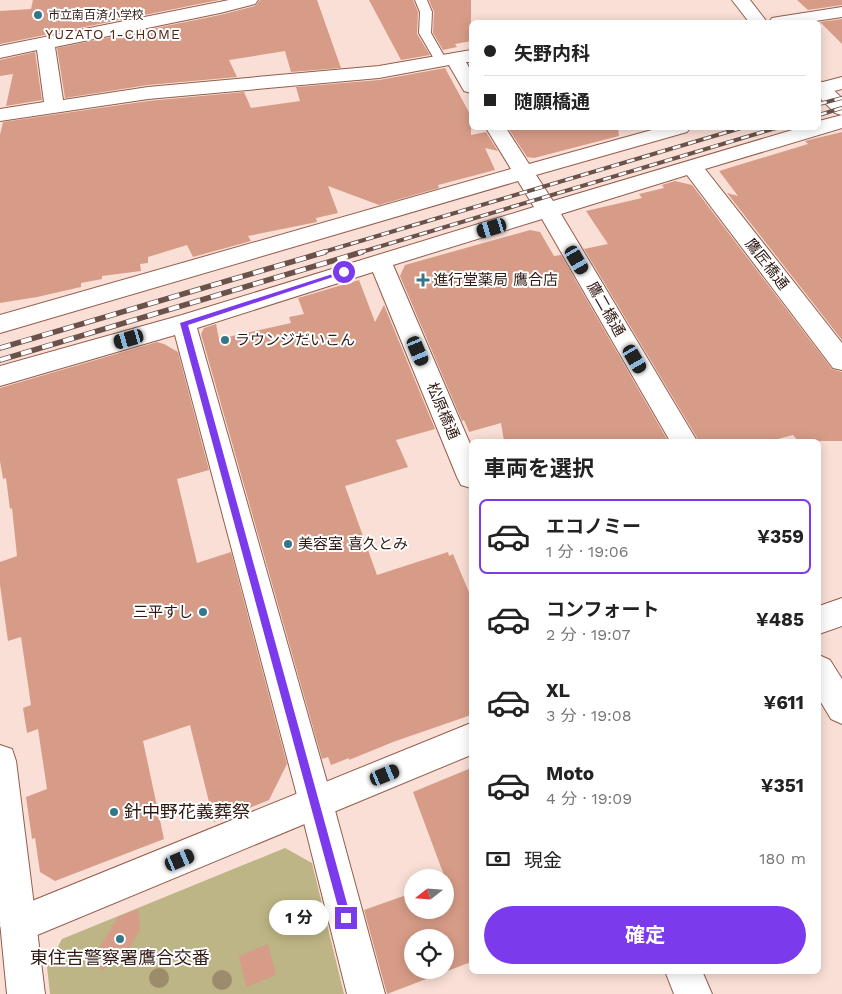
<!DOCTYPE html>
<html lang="ja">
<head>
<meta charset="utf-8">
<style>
  :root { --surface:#fff; --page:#f2f2f2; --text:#222; --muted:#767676; --line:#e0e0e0; --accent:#7c3aed }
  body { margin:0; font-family:"Work Sans","Noto Sans JP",sans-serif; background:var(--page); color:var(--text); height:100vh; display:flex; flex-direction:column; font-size:19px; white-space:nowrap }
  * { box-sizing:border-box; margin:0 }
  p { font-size:16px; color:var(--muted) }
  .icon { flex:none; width:28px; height:28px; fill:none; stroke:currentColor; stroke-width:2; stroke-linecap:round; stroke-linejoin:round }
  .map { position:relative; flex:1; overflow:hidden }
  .side { position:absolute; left:469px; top:439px; width:352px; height:535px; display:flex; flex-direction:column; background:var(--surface); border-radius:8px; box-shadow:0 2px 12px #0003 }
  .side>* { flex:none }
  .guide { position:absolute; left:469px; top:20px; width:352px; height:110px; border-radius:8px; box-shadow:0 2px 12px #0003; display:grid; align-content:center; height:110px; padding:0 15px; background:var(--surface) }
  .needle { width:32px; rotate:253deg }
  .controls { position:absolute; left:404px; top:869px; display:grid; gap:10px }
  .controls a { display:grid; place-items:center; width:50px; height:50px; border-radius:50%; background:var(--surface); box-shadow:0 2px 12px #0003; font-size:25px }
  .end { position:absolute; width:22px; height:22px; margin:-11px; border:6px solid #7c3aed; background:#fff; box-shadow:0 0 0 2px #fff }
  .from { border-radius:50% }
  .bubble { position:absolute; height:35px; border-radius:18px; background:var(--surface); box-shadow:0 2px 12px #0003; font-size:16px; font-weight:700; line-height:35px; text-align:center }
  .car { position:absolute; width:15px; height:30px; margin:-15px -8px; border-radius:6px; box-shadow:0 0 4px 1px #0007; background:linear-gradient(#222 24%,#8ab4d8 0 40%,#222 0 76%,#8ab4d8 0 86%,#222 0) }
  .guide b { display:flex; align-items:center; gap:18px; height:48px; font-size:19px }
  .guide b+b { border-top:1px solid var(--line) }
  .guide i { width:12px; height:12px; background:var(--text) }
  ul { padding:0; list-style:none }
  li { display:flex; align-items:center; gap:15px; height:75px; margin:0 10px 8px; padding:0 5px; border:2px solid transparent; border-radius:8px }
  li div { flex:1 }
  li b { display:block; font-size:19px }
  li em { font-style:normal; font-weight:700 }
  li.current { border-color:var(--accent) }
  li>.icon { width:45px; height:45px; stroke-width:1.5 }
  h2 { padding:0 15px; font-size:22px; line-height:60px }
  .pay { display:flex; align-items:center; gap:12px; height:55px; padding:0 15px; font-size:19px }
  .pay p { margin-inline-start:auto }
  .primary-button { display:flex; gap:10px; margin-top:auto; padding:10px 15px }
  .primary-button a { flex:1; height:58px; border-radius:30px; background:var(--accent); color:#fff; font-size:20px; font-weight:700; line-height:58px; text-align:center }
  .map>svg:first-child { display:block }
  .green { fill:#bdb585 }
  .building { fill:#d79c87; fill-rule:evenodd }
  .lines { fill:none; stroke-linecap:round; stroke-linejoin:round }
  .lane-casing { stroke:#945d4b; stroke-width:2 }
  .street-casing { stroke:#945d4b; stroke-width:2 }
  .secondary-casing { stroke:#945d4b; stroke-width:2 }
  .lane { fill:#fff; fill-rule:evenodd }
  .street { fill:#fff; fill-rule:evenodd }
  .secondary { fill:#fff; fill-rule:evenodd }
  .rail-far1-casing { stroke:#6a524a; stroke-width:4 }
  .rail-casing { stroke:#6a524a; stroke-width:5.5 }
  .rail-far1 { stroke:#fff; stroke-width:2.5; stroke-dasharray:8; stroke-linecap:butt }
  .rail { stroke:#fff; stroke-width:4; stroke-dasharray:11; stroke-linecap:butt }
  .tree { fill:#9c8c6c }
  .route { fill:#7c3aed }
  .poi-dot { fill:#357689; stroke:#fff; stroke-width:2 }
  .labels { text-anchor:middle; stroke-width:4; stroke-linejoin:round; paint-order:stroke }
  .far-poi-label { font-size:12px; fill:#301912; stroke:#fff; text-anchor:start }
  .far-neighbourhood-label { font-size:14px; letter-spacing:1px; fill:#542413; stroke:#fff }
  .street-label { font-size:15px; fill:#301912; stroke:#fff }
  .poi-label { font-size:15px; fill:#301912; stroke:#fff; text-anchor:start }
  .near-poi-label { font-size:18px; fill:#301912; stroke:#fff; text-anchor:start }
</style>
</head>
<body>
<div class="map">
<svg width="842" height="994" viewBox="0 0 842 994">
  <rect width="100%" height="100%" fill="#f9dfd6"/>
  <path class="green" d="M285,848L312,863L344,994H50L47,967L62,939Z"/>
  <g class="building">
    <path d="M33,0H219L0,44V11L31,9Z"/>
    <path d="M260,0H317L341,68L291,72L285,51L229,60L237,77L148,85L65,98L57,48L220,15L255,6Z"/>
    <path d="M369,0H413L418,12L417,34L430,55L401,60Z"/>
    <path d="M429,0H471V41L455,44L457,47L443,50L433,33L434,12Z"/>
    <path d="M797,0H842V5L808,10Z"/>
    <path d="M842,19V44L820,22Z"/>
    <path d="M35,52L42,100L6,106L13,74L0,76V60Z"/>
    <path d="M445,68L471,116V135L486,132L498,151L485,148L495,170L438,185L439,188L379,205L328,186L338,213L316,218L317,222L248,236L251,241L193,257L187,245L148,257V263L140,264L141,271L102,276V279L81,283V287L37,297L0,303V135L3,122L148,101L244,92L251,108L300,101L296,87L379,80Z"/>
    <path d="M508,128H618L619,136L534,158L527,157Z"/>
    <path d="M842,132V340L727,193L738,196L719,171L808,144L805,141Z"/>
    <path d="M675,181L692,185L832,369L842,372V441H798L793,435L770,441H699L584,249L608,244L586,211L642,198L639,194L664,188L662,185Z"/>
    <path d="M530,230L540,232L554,256L561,255L668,441H504L501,423L469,432L464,420L462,421L400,276L405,265Z"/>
    <path d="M359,280L375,322L384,305L435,429L396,440L408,467L345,486L377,575L448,552L449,556L453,554L471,597V715L393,742L349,760V758L331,765L328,757L322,759L201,334L204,328L216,324L219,339L291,323L289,317L304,314L298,298Z"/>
    <path d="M157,342L164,344L178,352L209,470L177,479L197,563L231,552L287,764L269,800L214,822L190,725L143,741L164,839L55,881L40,872L35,838L32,839L26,797L47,789L38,729L27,733L23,708L31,705L21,637L8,641L0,585V562L17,556L12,508L10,509L6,478L3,479L0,461V388Z"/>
    <path d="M471,768V962L387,994L364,910L412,893V910H445V878L413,792ZM412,938H445V970H412Z"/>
    <path d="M138,909L140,929L123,961L100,970L98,950L118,917Z"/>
    <path d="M268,944L276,975L246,987L239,956Z"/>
  </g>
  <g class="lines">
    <defs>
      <path id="lane" d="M415,0H427L432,12L431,33L447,61L445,64H437L419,33L420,12Z"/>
      <g id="street">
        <path d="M229,0H258L255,4L220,13L55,47L63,100L148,87L379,66L471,50V62H466L471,71V93L464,91L449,65L379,78L148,99L0,121V109L44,102L37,50L0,58V46Z"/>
        <path d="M842,7V17L809,22H769L772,18L778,17Z"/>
        <path d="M842,77V89L819,95V83Z"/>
        <path d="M842,115V128L705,169L842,343V370L833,368L687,175L561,214L697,441H670L542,219L393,265L471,446V488L461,485L457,477L373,272L197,328L333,803L385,994H347L299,803L175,335L0,386V366L182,315L534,207L518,181L0,333V315L511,169L486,128H506L529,164L659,128H690L687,132L536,175L553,201L799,128H819V121Z"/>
        <path d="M819,655L830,660L842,679V724L831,719L819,699Z"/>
        <path d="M0,745L12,749L16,761L45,994H7L0,922Z"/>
        <path d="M665,971H702L712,994H674Z"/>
      </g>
      <g id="secondary">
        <path d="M732,0H750L767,22H749Z"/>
        <path d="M819,81L826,83L842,98V115L835,113L819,97Z"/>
        <path d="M842,598V626L819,634V606Z"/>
        <path d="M471,723V755L18,943L5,938L0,925L5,912Z"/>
      </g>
    </defs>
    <use href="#lane" class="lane-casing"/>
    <use href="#street" class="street-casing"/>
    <use href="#secondary" class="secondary-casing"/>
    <use href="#lane" class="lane"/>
    <use href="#street" class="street"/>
    <use href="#secondary" class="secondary"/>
    <defs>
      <g id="rail-far1">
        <path d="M819,104L842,98"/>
        <path d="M819,115L842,108"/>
        <path d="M320,253L741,128"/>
        <path d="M358,253L776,128"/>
      </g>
      <g id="rail">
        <path d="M0,348L325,252"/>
        <path d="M0,360L362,252"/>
      </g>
    </defs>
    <use href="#rail-far1" class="rail-far1-casing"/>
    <use href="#rail" class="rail-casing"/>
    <use href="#rail-far1" class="rail-far1"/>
    <use href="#rail" class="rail"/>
  </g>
  <g class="tree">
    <circle cx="159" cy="978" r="10"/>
    <circle cx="222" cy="980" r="10"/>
  </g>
  <path class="route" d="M342,271L348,272L188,325L351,918L350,921L346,923L342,921L341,918L180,323Z"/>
  <g class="poi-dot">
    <circle cx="38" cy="15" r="5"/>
    <path d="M420.5 272.5h5v5h5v5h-5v5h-5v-5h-5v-5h5z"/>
    <circle cx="225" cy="340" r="5"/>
    <circle cx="288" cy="544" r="5"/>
    <circle cx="203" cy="612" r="5"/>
    <circle cx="114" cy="812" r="5"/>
    <circle cx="120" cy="939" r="5"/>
  </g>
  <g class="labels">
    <g class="far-poi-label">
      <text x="48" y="19">市立南百済小学校</text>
    </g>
    <g class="far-neighbourhood-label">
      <text x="113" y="39">YUZATO 1-CHOME</text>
    </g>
    <g class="street-label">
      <text transform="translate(767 264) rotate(52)" y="5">鷹匠橋通</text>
      <text transform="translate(606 309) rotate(60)" y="5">鷹二橋通</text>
      <text transform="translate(443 411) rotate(67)" y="5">松原橋通</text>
    </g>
    <g class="poi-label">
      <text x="433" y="285">進行堂薬局 鷹合店</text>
      <text x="235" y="345">ラウンジだいこん</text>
      <text x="298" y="549">美容室 喜久とみ</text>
      <text x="193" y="617" text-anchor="end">三平すし</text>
    </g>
    <g class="near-poi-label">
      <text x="124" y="818">針中野花義葬祭</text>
      <text x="120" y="964" text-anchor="middle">東住吉警察署鷹合交番</text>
    </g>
  </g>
</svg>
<div class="controls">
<a><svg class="needle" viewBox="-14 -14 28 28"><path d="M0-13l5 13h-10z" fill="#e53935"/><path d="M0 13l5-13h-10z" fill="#767676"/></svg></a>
<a><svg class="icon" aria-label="locate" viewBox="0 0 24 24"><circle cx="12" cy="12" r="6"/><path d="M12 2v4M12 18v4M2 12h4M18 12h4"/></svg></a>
</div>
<i class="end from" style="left:344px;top:272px"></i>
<i class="end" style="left:346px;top:918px"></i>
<div class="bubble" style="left:269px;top:900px;width:60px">1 分</div>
<i class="car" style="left:492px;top:228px;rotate:253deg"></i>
<i class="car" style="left:577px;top:260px;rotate:150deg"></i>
<i class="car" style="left:129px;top:339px;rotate:254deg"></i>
<i class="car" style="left:418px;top:351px;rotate:157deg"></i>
<i class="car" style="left:635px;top:359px;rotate:150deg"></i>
<i class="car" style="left:385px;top:775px;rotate:68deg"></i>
<i class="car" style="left:180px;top:860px;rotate:67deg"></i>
<div class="guide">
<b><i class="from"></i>矢野内科</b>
<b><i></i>随願橋通</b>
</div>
<section class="side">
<h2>車両を選択</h2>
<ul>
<li class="current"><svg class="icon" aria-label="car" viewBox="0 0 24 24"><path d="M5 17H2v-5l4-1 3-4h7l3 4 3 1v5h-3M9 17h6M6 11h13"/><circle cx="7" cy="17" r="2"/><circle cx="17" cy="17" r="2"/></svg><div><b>エコノミー</b><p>1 分 · 19:06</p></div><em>¥359</em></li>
<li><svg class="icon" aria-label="car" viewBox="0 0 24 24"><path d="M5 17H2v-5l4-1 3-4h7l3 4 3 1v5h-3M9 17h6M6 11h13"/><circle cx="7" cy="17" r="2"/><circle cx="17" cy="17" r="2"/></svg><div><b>コンフォート</b><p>2 分 · 19:07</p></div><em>¥485</em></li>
<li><svg class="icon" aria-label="car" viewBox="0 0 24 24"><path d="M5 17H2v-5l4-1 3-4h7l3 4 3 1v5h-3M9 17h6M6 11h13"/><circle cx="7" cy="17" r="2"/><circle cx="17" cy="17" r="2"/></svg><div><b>XL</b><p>3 分 · 19:08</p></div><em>¥611</em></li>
<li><svg class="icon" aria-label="car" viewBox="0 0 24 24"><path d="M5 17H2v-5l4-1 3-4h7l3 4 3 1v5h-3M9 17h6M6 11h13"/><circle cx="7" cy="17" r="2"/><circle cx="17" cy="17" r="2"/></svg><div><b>Moto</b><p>4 分 · 19:09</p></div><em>¥351</em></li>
</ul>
<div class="pay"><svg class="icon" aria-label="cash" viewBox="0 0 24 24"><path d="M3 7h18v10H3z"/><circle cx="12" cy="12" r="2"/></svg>現金<p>180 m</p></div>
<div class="primary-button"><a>確定</a></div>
</section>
</div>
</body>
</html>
